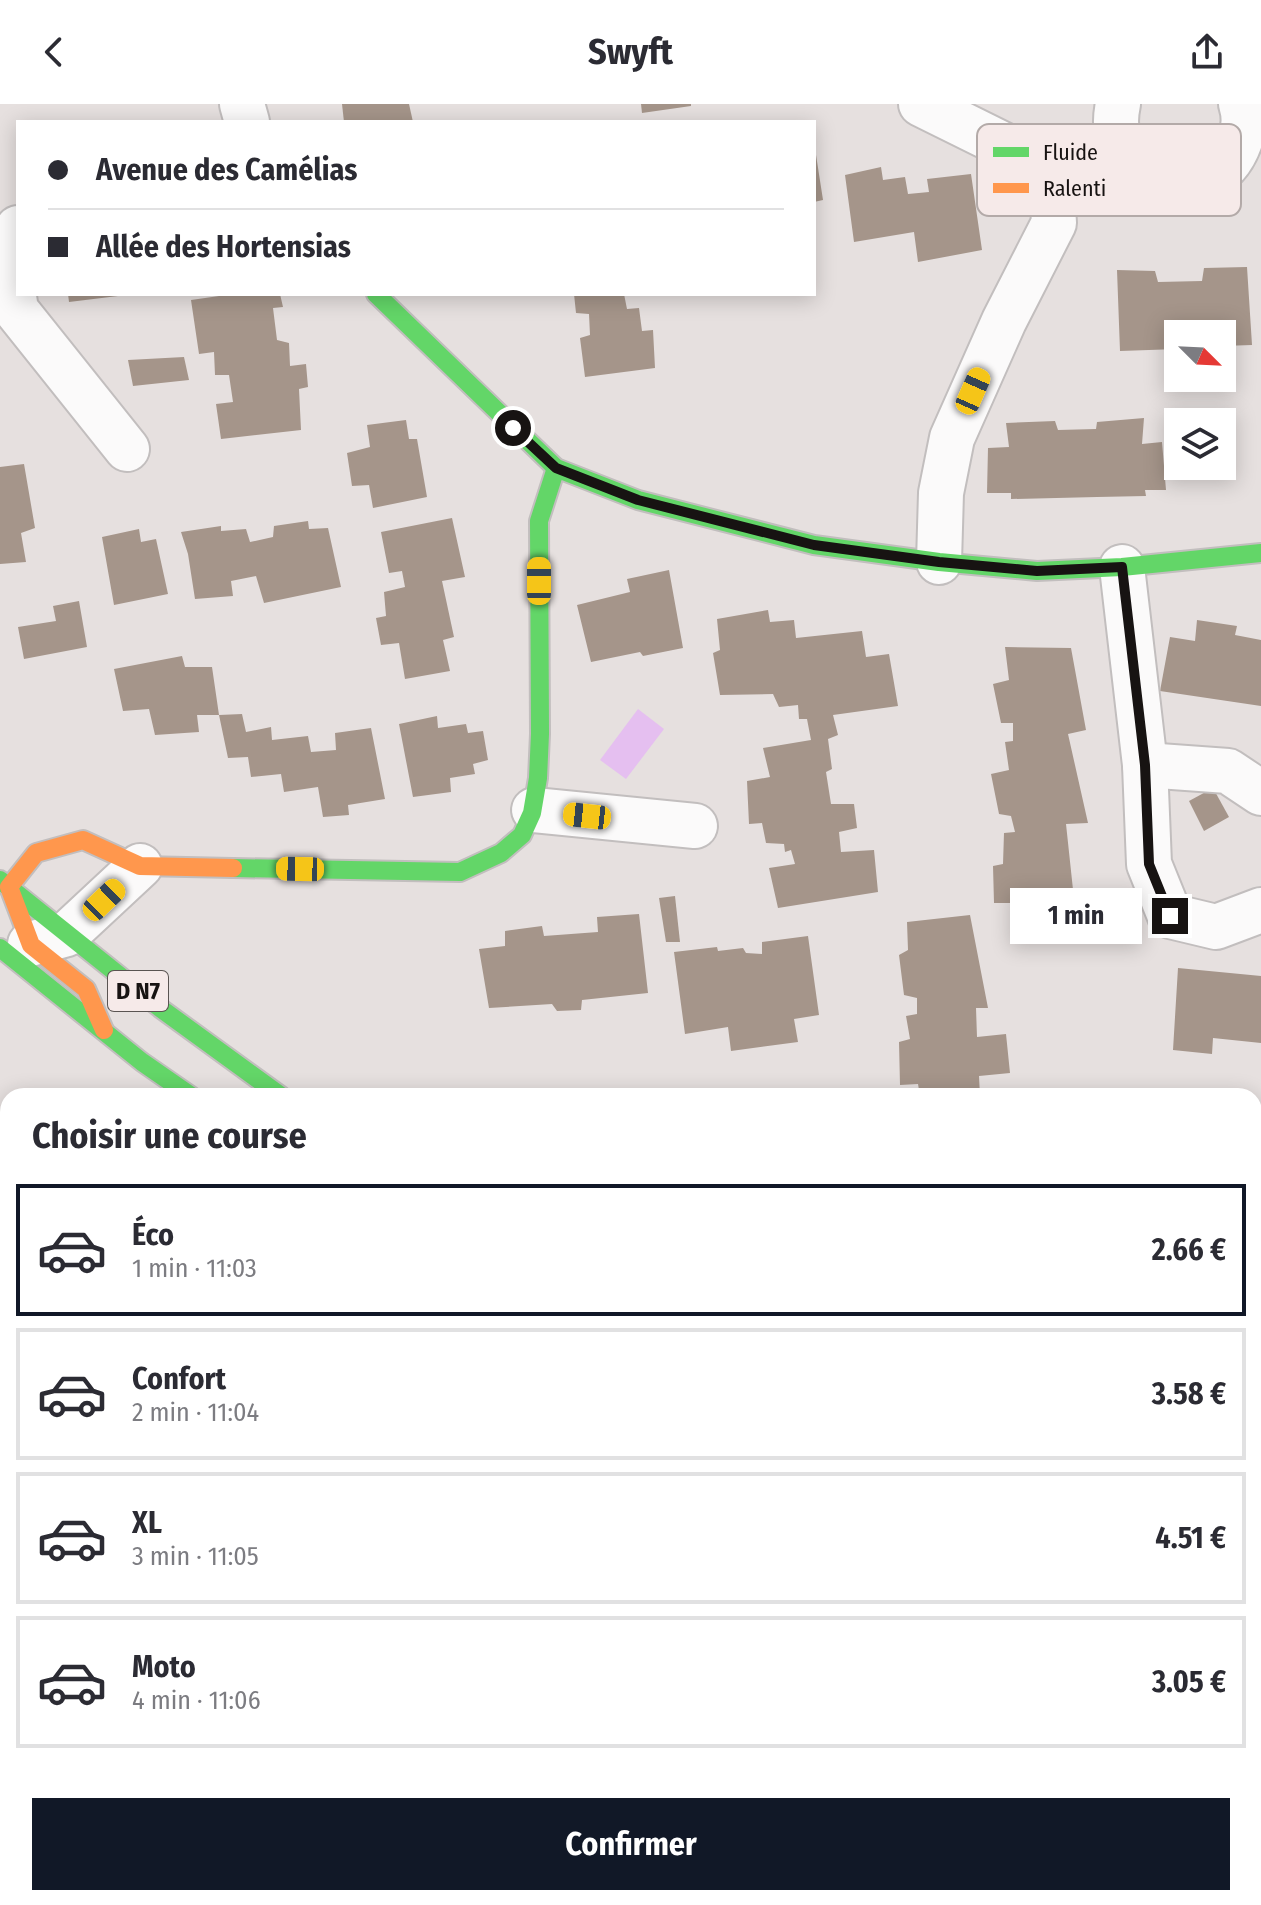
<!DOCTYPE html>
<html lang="fr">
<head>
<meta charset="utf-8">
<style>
  :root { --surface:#fff; --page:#f2f2f3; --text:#2b2b33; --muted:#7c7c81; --line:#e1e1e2; --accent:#111827 }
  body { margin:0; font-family:"Fira Sans Condensed",sans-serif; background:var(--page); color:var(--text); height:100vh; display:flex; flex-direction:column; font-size:30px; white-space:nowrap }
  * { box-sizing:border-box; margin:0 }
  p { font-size:26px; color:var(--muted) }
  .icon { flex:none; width:44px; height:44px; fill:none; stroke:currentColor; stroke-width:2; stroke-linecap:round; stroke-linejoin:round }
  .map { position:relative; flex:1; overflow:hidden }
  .details { position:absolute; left:0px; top:984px; width:1262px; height:818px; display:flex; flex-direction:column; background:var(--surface); border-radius:24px 24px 0 0; box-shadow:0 4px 20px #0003 }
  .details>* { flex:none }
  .banner { position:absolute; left:16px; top:16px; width:800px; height:176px; border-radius:0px; box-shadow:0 4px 20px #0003; display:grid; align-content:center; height:176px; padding:0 32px; background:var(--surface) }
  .needle { width:52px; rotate:114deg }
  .controls { position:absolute; left:1164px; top:216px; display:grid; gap:16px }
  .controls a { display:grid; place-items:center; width:72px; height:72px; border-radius:0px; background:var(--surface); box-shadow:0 4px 20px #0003; font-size:40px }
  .end { position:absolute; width:36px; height:36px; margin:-18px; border:10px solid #171312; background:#fff; box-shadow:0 0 0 4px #fff }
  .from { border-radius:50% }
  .bubble { position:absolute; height:56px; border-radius:0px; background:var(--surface); box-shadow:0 4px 20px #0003; font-size:26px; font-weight:700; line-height:56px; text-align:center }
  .car { position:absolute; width:24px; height:48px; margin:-24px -12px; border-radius:10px; box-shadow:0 0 6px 2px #0007; background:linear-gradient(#f5c518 24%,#345 0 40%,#f5c518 0 76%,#345 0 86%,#f5c518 0) }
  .banner b { display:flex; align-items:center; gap:28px; height:76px; font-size:30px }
  .banner b+b { border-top:2px solid var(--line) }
  .banner i { width:20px; height:20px; background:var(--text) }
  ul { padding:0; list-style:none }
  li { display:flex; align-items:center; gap:24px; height:132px; margin:0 16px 12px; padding:0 16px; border:4px solid var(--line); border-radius:0px }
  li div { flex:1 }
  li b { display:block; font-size:30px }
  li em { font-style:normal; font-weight:700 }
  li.on { border-color:var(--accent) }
  li>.icon { width:72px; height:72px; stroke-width:1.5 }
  h2 { padding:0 32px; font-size:36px; line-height:96px }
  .cta { display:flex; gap:16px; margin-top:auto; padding:16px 32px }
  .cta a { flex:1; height:92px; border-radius:0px; background:var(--accent); color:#fff; font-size:32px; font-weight:700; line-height:92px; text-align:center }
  header { display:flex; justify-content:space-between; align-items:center; height:104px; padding:0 32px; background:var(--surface); font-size:36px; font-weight:700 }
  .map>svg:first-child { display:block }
  .water { fill:#e5bff0 }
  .building { fill:#a5958a }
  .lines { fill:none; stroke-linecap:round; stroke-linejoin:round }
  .street-casing { stroke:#c2bebe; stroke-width:48 }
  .fast-casing { stroke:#c2bebe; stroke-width:22 }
  .slow-casing { stroke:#c2bebe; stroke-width:22 }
  .path { stroke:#c3c0c0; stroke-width:5; stroke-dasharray:2 6; stroke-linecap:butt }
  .street { stroke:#fbfafa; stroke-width:44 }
  .fast { stroke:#63d668; stroke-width:18 }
  .slow { stroke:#ff974d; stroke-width:18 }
  .route { stroke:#171312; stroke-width:10 }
  .labels { text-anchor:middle; stroke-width:6; stroke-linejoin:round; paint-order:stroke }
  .shield { fill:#f6eae9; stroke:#5a5452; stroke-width:2 }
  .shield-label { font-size:24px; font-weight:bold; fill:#171312 }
  .key { fill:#f6eae9; stroke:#b3aaa8; stroke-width:2 }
  .key-label { font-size:22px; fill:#171312 }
</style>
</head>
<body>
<header><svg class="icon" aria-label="back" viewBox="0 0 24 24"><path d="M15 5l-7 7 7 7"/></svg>Swyft<svg class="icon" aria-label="share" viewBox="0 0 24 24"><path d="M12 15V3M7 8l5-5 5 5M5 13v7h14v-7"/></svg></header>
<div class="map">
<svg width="1261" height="1801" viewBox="0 0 1261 1801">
  <rect width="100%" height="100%" fill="#e6e0df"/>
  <path class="water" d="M638,605L664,625L626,675L600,656Z"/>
  <g class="building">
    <path d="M342,0H409L413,18H344Z"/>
    <path d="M641,0H691V2L642,9Z"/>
    <path d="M814,38L823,96L814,98Z"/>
    <path d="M881,63L883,76L905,73L908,90L929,88L927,75L971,70L982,146L918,158L914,128L854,138L845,71Z"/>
    <path d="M1247,163L1252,241L1222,242V230H1178V245L1120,247L1117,166L1155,167L1158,178L1202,177L1204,164Z"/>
    <path d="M68,190H118V192L69,198Z"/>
    <path d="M233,190H280L283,203L273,204L277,236L289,239L290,262L306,260L308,283L299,285L301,326L221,335L216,300L233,298L229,271H215L214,248L199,250L191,196Z"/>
    <path d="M574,190H624L627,205L639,204L642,227L653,226L655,264L585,273L580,234L590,231L589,210L576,209Z"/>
    <path d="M184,253L189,276L133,282L128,256Z"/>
    <path d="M1144,314L1142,340L1162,338L1166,386H1145L1146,392L1097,393L1011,395V389H987L988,344L1009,343L1006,319L1055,317L1058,326L1096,325L1097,318Z"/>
    <path d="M406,316L409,335H417L427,393L373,404L369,381L352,382L347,349L370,343L367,321Z"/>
    <path d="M24,360L35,424L21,429L26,458L0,460V363Z"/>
    <path d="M452,414L465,473L442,477L454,533L443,536L450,567L405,575L399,539L381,541L376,514L386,512L384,488L405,483L402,467L389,469L381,428Z"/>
    <path d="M308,417L309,425L328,424L341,483L264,499L256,472L231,477L233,492L195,495L188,450L181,428L221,422V427L246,425L250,438L273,433L274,422Z"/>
    <path d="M139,425L141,438L156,435L168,490L114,501L102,433Z"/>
    <path d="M669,466L683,544L643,552L640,548L591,558L577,501L630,488L627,475Z"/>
    <path d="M79,497L87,543L24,555L18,523L56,517L53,502Z"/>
    <path d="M768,506L770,518L794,516L796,534L862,527L866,553L889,550L898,602L833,611L838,631L828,635L832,665L826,668L831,700H854L857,724L839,728L841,748L874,746L878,788L778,804L769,764L795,760L791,746L785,748L784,740L766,739L762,719L749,720L747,677L770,673L763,644L811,636L807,615H799L798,601L779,603L773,590L720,591L713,549L720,546L717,515Z"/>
    <path d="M1197,516L1237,522L1235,531L1261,536V602L1160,587L1170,533L1195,537Z"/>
    <path d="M1005,543L1071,544L1086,626L1068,630L1088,719L1066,720L1074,795H1085L1089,814L1054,818L1057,835H1026L1025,820L1018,799H994L993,762L1003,760L1004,729L1015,728L1011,712L999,710L991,670L1009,666L1005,638L1013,637V619H1001L993,580L1009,576Z"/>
    <path d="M182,552L185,563H212L219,611H197L199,628L155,631L149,605L123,607L114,565Z"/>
    <path d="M242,610L246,628L271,623L272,636L308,632L311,648L336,646L335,629L371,624L385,695L348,701L349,711L323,713L318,683L284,688L281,670L251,673L248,653L228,654L219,611Z"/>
    <path d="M437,612L438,624L466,620L468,629L483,627L488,656L473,660L475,670L450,674L451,688L413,693L399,620Z"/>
    <path d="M1213,684L1229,713L1204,727L1189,697Z"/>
    <path d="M675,792L680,838H666L659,794Z"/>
    <path d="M639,810L648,889L582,896L581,906L557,907L552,900L489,904L479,845L505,842V827L542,822L544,832L598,828L597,813Z"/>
    <path d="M970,811L988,904H976L977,933L1006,930L1010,969L979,972L980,992H920L918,980L900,981L899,938L910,935L906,912L917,910V894L904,891L899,851L908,846L907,818Z"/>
    <path d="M808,832L819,911L794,915L798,938L731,947L728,923L685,930L674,848L717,843L718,847L743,844L746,849L762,850V838Z"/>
    <path d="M1178,864L1261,872V939L1213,934L1212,950L1173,946Z"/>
    <path d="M1254,1262L1261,1266V1364L1254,1359Z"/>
    <path d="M614,1794H685L675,1801H613Z"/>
    <path d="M938,1794H1007L1001,1801H928Z"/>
  </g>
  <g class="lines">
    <defs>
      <g id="street">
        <path d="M242,0L247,18"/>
        <path d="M921,0L1024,51L1052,86L1054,119L1004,217L952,334L941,389L939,458"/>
        <path d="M1118,0C1100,81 1212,115 1240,37C1244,25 1245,12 1241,0"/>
        <path d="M1052,86L1125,53"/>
        <path d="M18,124L7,145L16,206L127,345"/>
        <path d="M1122,463L1145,661L1149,760L1170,812L1216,823L1261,806"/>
        <path d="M1145,661L1228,667L1261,689"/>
        <path d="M534,706L695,722"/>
        <path d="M30,840L67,830L140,762"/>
        <path d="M0,1345L8,1339"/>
        <path d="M1254,1665L1261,1670"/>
        <path d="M271,1801L274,1794"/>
      </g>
      <g id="fast">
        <path d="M376,190L556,364L638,396L814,441L939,458L1037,467L1122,463L1261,449"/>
        <path d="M233,764L460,768L501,749L522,731L532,709L538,674L540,630L539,417L556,364"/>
        <path d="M0,776L160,904L281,992"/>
        <path d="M0,844L142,958L191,992"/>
        <path d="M1254,1544L1261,1549"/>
      </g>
      <path id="slow" d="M104,926L86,885L31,841L9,783L36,749L83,736L140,762L233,764"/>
    </defs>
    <use href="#street" class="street-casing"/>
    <use href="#fast" class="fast-casing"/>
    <use href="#slow" class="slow-casing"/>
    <path class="path" d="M684,1794L686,1801"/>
    <use href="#street" class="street"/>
    <use href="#fast" class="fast"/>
    <use href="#slow" class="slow"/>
  </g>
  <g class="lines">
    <path class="route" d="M513,324L556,364L638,396L814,441L939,458L1037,467L1122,463L1145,661L1149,760L1170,812"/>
  </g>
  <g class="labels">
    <rect class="shield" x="108" y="867" width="60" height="40" rx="6"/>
    <g class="shield-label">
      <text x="138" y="895">D N7</text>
    </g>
  </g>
  <rect x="977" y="20" width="264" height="92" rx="12" class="key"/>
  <rect x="993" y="43" width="36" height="10" fill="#63d668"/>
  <rect x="993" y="79" width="36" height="10" fill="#ff974d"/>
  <g class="key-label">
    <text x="1043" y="56">Fluide</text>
    <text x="1043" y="92">Ralenti</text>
  </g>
</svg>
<div class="controls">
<a><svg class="needle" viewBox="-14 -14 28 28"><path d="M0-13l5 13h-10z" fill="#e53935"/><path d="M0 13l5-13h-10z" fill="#7c7c81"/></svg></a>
<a><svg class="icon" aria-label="layers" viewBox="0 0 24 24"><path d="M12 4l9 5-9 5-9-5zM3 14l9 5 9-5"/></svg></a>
</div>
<i class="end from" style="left:513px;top:324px"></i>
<i class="end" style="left:1170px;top:812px"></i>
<div class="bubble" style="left:1010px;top:784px;width:132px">1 min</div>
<i class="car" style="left:973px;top:287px;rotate:24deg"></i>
<i class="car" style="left:539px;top:477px;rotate:0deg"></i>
<i class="car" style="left:587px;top:712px;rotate:276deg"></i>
<i class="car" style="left:300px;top:765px;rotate:271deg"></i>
<i class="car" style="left:104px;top:796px;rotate:46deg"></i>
<div class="banner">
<b><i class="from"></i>Avenue des Camélias</b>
<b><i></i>Allée des Hortensias</b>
</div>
<section class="details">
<h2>Choisir une course</h2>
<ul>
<li class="on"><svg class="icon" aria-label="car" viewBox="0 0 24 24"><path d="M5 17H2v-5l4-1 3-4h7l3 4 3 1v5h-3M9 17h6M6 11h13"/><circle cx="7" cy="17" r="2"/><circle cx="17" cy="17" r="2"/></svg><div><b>Éco</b><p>1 min · 11:03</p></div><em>2.66 €</em></li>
<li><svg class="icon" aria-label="car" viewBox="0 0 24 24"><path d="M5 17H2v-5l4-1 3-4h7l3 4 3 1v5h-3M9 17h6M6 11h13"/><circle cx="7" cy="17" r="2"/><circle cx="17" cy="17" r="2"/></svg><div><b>Confort</b><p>2 min · 11:04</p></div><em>3.58 €</em></li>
<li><svg class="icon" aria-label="car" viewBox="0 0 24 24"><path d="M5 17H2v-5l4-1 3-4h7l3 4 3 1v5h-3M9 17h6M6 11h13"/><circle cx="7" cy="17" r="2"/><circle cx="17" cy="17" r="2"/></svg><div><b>XL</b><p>3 min · 11:05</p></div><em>4.51 €</em></li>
<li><svg class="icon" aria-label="car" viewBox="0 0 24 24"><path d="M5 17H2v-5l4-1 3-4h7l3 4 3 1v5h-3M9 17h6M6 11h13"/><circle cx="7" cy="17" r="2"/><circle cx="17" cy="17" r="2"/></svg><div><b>Moto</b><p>4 min · 11:06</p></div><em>3.05 €</em></li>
</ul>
<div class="cta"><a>Confirmer</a></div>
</section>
</div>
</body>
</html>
